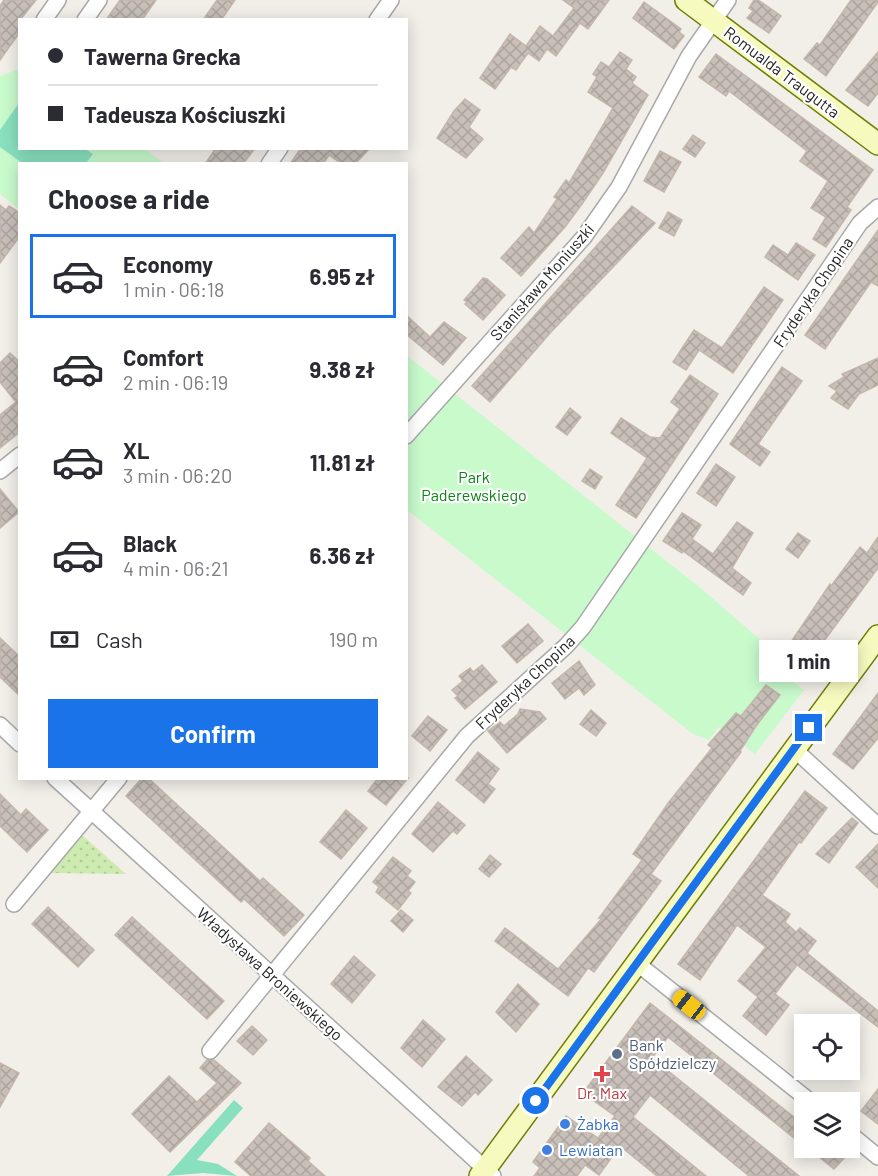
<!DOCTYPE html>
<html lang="en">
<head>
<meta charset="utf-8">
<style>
  :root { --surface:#fff; --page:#f7f7f7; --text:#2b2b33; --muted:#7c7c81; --line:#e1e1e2; --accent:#1a73e8 }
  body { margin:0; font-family:Barlow,sans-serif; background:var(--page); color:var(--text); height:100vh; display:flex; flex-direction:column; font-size:22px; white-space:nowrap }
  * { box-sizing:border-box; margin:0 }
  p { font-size:20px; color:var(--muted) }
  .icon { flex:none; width:33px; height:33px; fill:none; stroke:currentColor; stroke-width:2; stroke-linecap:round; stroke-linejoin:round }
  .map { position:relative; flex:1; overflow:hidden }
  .sheet { position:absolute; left:18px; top:162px; width:390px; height:618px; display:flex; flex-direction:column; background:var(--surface); border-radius:0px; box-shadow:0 3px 15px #0003 }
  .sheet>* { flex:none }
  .hud { position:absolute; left:18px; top:18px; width:390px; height:132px; border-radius:0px; box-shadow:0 3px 15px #0003; display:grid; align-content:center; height:132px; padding:0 30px; background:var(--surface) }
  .buttons { position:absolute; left:794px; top:1014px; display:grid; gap:12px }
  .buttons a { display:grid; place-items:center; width:66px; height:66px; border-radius:0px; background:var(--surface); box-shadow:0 3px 15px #0003; font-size:30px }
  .end { position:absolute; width:27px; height:27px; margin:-14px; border:8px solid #1a73e8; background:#fff; box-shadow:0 0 0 3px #fff }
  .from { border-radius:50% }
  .bubble { position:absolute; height:42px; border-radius:0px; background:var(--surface); box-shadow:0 3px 15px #0003; font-size:20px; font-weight:700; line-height:42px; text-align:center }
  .car { position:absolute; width:18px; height:36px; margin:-18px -9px; border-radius:8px; box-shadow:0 0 4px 2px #0007; background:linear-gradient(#f5c518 24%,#345 0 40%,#f5c518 0 76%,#345 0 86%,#f5c518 0) }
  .hud b { display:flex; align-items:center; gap:21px; height:57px; font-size:22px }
  .hud b+b { border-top:2px solid var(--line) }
  .hud i { width:15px; height:15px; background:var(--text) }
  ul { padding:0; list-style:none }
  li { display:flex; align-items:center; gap:18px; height:84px; margin:0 12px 9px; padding:0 18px; border:3px solid transparent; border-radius:0px }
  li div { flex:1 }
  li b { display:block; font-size:22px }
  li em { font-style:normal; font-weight:700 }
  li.current { border-color:var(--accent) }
  li>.icon { width:54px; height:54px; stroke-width:1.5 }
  h2 { padding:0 30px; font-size:27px; line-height:72px }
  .pay { display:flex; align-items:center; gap:15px; height:66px; padding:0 30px; font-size:22px }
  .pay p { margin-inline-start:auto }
  .primary-button { display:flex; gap:12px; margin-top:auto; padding:12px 30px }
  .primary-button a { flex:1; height:69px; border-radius:0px; background:var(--accent); color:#fff; font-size:24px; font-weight:700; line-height:69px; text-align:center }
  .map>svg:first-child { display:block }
  .grass { fill:url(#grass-dots) }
  .park { fill:#c8facc }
  .pitch { fill:#88e0be }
  .building { fill:url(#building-cross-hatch); stroke:#c4b6ab; stroke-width:1.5 }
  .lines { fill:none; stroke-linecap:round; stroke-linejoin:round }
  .street-casing { stroke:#a9a9a9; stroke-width:18 }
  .secondary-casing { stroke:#707d05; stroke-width:24 }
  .street { stroke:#fff; stroke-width:15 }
  .secondary { stroke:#f7fabf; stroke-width:21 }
  .route { stroke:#1a73e8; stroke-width:8 }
  .service-dot { fill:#5c6f8a; stroke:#fff; stroke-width:2 }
  .health-dot { fill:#e0444e; stroke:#fff; stroke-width:2 }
  .shop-dot { fill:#3f7fe0; stroke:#fff; stroke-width:2 }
  .labels { text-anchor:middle; stroke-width:4.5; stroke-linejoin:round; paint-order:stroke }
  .street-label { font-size:16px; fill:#222; stroke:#fff }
  .park-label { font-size:16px; fill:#0c8416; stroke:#fff }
  .service-label { font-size:16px; fill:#4e5e75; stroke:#fff; text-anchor:start }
  .health-label { font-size:16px; fill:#be3a42; stroke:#fff }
  .shop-label { font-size:16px; fill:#366cbe; stroke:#fff; text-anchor:start }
</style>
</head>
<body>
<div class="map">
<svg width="878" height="1176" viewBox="0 0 878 1176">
  <defs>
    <pattern id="grass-dots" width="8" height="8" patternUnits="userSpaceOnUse" patternTransform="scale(1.5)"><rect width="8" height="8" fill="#cdebb0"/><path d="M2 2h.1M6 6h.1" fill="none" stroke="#b0c997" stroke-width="1.8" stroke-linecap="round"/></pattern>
    <pattern id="building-cross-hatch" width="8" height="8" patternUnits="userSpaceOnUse" patternTransform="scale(1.5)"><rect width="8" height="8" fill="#c7bfb8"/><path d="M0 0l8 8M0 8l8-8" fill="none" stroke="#aba49e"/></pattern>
  </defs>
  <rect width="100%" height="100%" fill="#f2efe9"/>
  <path class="grass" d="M83,836L126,874L49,873Z"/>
  <g class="park">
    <path d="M19,69L20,148L145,149L164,163L20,164L19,209L0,194V76Z"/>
    <path d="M406,355L703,590L764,643L794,682L804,690L755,754L719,727L709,740L693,734L407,510Z"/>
  </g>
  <g class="pitch">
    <path d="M19,103L20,148L85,149L93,154L86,163H22L0,147V130Z"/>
    <path d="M234,1100L243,1108L197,1160L218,1164L237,1176L203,1173L167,1176Z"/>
  </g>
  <g class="building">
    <path d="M4,0H36L20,20V32L0,60V6Z"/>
    <path d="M120,0H156L142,20H106Z"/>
    <path d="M217,0H235L221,20H203Z"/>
    <path d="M563,0H609L588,29L580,23L556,56L547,49L539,61L528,53L516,70L511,67L495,89L480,78L510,34L526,46L540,26L553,36L574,8Z"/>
    <path d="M754,0H758L781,16L769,33L747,18L753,11L749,8Z"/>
    <path d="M851,0H878V2L826,76L804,59L817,43L820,45Z"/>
    <path d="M644,2L681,29L679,32L684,36L674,49L633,18Z"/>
    <path d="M620,52L632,60L626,69L636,77L632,83L648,95L603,173L582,204L565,227L521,276L501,258L529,227L534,233L557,199L554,197L566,180L569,183L588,151L613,108L588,92L597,77L593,74L601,62L609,67Z"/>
    <path d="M878,52V93L868,106L846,90Z"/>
    <path d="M716,54L873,170L847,207L851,210L826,247L813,239L826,217L811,208L828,181L800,161L807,151L729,91L726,96L699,77Z"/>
    <path d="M465,99L480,110L469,127L483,139L466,158L437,138L454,111Z"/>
    <path d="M693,135L705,143L695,157L683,149Z"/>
    <path d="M216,148H255L243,164H205Z"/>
    <path d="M301,148H370L355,164H342L329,155L323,164H290Z"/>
    <path d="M660,151L681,162L664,192L644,181Z"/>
    <path d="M0,205L6,210L9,206L20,213V236L0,263Z"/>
    <path d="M632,206L655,223L551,332L490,402L472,386Z"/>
    <path d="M668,212L682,220L674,236L659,228Z"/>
    <path d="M878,230V286L871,282L825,349L805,335Z"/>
    <path d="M796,243L815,255L798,280L765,257L773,245L788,255Z"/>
    <path d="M483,278L487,279L505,295L483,320L465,304L467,302L464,300Z"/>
    <path d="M764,287L783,300L733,373L699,350L686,370L673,362L694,330L722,348Z"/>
    <path d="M406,315L430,337L444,322L466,338L443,365L406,334Z"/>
    <path d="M10,353L20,362V432L0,448V415L16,402L0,382V363Z"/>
    <path d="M878,358V385L859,394L848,409L831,398L837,391L829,386L844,377L842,374Z"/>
    <path d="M782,367L802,381L758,444L770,452L760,466L730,444Z"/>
    <path d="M690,375L718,394L636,518L616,505L647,458L611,433L621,418L650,437L660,438L680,409L671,402Z"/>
    <path d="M570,408L581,417L567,435L556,427Z"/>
    <path d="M716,464L735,477L716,506L697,493Z"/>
    <path d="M590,469L602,477L595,489L582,481Z"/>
    <path d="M0,489L19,512L0,528Z"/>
    <path d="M682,513L701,525L692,539L713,554L737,522L753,533L732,568L751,583L743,595L683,551L682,553L663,541Z"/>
    <path d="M798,533L810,541L798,558L786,549Z"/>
    <path d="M878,537V568L810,660L794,649L797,646L791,642L830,584L831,586L860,547L867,553Z"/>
    <path d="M528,624L543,641L517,663L502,646Z"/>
    <path d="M0,638L20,657V696L0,677Z"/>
    <path d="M579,661L595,685L584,695L579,688L565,699L552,683Z"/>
    <path d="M482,665L497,682L465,709L455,698L458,696L452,690L463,681L459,676L470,668L473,672Z"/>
    <path d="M766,685L780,695L756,726L740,751L741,752L651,874L661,881L594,972L588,968L568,996L495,941L505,928L558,969L603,917L599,918L642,860L633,854L669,802L712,748L708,745L736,713L741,716Z"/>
    <path d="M878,693V738L853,769L833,754Z"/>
    <path d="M520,709L540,712L546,719L507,753L488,731L500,722L504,726L518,714Z"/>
    <path d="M591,710L606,723L596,736L580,724Z"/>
    <path d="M428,716L447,730L430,751L412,736Z"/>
    <path d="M478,752L499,769L488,784L495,789L484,803L456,780Z"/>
    <path d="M142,778H148L260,881L263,878L304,915L284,936L244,899L241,902L126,796Z"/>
    <path d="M378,778H408L386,805L368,791Z"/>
    <path d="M805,791L827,808L801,843L799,842L762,895L790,914L785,922L796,932L800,928L816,941L807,953L878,1011V1027L797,965L775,994L789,1005L766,1035L743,1016L758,997L738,981L766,947L737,925L700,980L678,964Z"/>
    <path d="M0,794L21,815L26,809L48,830L27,852L0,826Z"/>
    <path d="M438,802L465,825L457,834L453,831L433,852L412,834Z"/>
    <path d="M346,810L367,828L341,859L320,842Z"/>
    <path d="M852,818L858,823L829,863L816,854Z"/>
    <path d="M878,844V888L856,867Z"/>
    <path d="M490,855L501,864L489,877L479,869Z"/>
    <path d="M393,857L411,871L407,876L415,882L408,891L411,893L398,910L376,892L379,887L373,882Z"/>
    <path d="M48,907L94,950L78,967L32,924Z"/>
    <path d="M401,910L413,920L403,932L391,921Z"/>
    <path d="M132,917L224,1001L207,1019L115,935Z"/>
    <path d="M354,956L375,975L352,1003L331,984Z"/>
    <path d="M518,984L539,1004L516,1032L496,1012Z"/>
    <path d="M650,1003L804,1125V1146L668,1037L652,1058L799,1176H749L650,1095L633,1117L706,1176H657L620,1146L599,1175L585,1165L577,1176H534L540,1168L533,1162L566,1116L598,1138L615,1116L583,1093Z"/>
    <path d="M423,1020L445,1039L422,1067L401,1048Z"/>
    <path d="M252,1026L267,1040L253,1055L237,1041Z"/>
    <path d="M466,1056L492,1080L478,1095L475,1092L462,1106L438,1087Z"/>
    <path d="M207,1060H214L241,1083L170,1152L132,1114L169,1076L197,1102L217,1083L200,1068Z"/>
    <path d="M0,1063L19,1073L0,1107Z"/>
    <path d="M878,1089V1124L861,1111Z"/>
    <path d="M269,1123L310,1158L308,1161L325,1176H251L235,1162Z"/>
    <path d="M808,1148H831L844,1158L834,1169Z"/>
  </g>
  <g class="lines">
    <defs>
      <g id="street">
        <path d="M44,20L58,0"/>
        <path d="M85,20L99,0"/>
        <path d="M377,20L391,0"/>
        <path d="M269,164L280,148"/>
        <path d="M406,436L584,237L619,187L689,56L728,0"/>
        <path d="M0,471L20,455"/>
        <path d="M0,725L20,744"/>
        <path d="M794,749L878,826"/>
        <path d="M55,778L493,1176"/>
        <path d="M14,904L119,778"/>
        <path d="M638,964L811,1102"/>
        <path d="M210,1051L467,736L566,646L583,627L860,223L878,207"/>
        <path d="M849,1133L878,1157"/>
      </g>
      <g id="secondary">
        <path d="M686,0L878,144"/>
        <path d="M480,1176L878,636"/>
      </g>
    </defs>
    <use href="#street" class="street-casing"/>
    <use href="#secondary" class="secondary-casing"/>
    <use href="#street" class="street"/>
    <use href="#secondary" class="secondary"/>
  </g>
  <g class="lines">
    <path class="route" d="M536,1101L809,728"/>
  </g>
  <circle class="service-dot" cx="617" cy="1054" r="6"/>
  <path class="health-dot" d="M599 1065h6v6h6v6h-6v6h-6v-6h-6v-6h6z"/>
  <g class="shop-dot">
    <circle cx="565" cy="1124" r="6"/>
    <circle cx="547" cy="1150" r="6"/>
  </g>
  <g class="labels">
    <g class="street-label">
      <text transform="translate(782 72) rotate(37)" y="6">Romualda Traugutta</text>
      <text transform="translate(542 282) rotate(-49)" y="6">Stanisława Moniuszki</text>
      <text transform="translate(813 292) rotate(-56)" y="6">Fryderyka Chopina</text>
      <text transform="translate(525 682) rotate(-43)" y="6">Fryderyka Chopina</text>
      <text transform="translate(270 974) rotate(42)" y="6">Władysława Broniewskiego</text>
    </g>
    <g class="park-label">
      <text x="474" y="483">Park<tspan x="474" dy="18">Paderewskiego</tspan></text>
    </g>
    <g class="service-label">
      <text x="629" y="1051">Bank<tspan x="629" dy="18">Spółdzielczy</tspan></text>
    </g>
    <g class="health-label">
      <text x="602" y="1099">Dr. Max</text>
    </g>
    <g class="shop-label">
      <text x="577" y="1130">Żabka</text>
      <text x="559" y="1156">Lewiatan</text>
    </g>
  </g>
</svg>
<div class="buttons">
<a><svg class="icon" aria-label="locate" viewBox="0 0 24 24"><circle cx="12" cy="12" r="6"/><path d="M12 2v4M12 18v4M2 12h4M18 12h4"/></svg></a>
<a><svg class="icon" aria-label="layers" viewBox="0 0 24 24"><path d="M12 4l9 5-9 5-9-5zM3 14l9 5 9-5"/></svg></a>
</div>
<i class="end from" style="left:536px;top:1101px"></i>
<i class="end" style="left:809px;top:728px"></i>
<div class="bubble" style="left:759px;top:640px;width:99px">1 min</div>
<i class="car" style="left:689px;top:1005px;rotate:308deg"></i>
<div class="hud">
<b><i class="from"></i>Tawerna Grecka</b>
<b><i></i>Tadeusza Kościuszki</b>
</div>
<section class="sheet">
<h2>Choose a ride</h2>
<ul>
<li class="current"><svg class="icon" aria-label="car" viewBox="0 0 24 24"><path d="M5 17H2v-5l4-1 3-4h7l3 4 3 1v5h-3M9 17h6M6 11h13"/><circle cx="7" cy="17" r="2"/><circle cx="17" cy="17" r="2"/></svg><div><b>Economy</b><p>1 min · 06:18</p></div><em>6.95 zł</em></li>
<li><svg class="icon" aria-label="car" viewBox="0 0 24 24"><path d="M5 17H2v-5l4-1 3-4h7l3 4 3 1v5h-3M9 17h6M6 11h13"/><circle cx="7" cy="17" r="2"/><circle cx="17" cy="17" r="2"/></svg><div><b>Comfort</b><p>2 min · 06:19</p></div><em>9.38 zł</em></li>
<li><svg class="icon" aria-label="car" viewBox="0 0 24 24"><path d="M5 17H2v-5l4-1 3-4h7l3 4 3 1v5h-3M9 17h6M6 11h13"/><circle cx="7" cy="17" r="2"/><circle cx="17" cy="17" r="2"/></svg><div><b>XL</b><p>3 min · 06:20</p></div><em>11.81 zł</em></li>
<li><svg class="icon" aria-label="car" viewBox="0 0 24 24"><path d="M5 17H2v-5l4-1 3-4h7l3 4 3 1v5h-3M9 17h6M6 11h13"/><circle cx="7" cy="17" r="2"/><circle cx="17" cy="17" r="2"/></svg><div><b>Black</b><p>4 min · 06:21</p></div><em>6.36 zł</em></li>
</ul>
<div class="pay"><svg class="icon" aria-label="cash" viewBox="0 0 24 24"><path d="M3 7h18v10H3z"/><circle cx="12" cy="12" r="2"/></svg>Cash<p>190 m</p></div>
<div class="primary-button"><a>Confirm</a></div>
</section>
</div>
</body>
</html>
